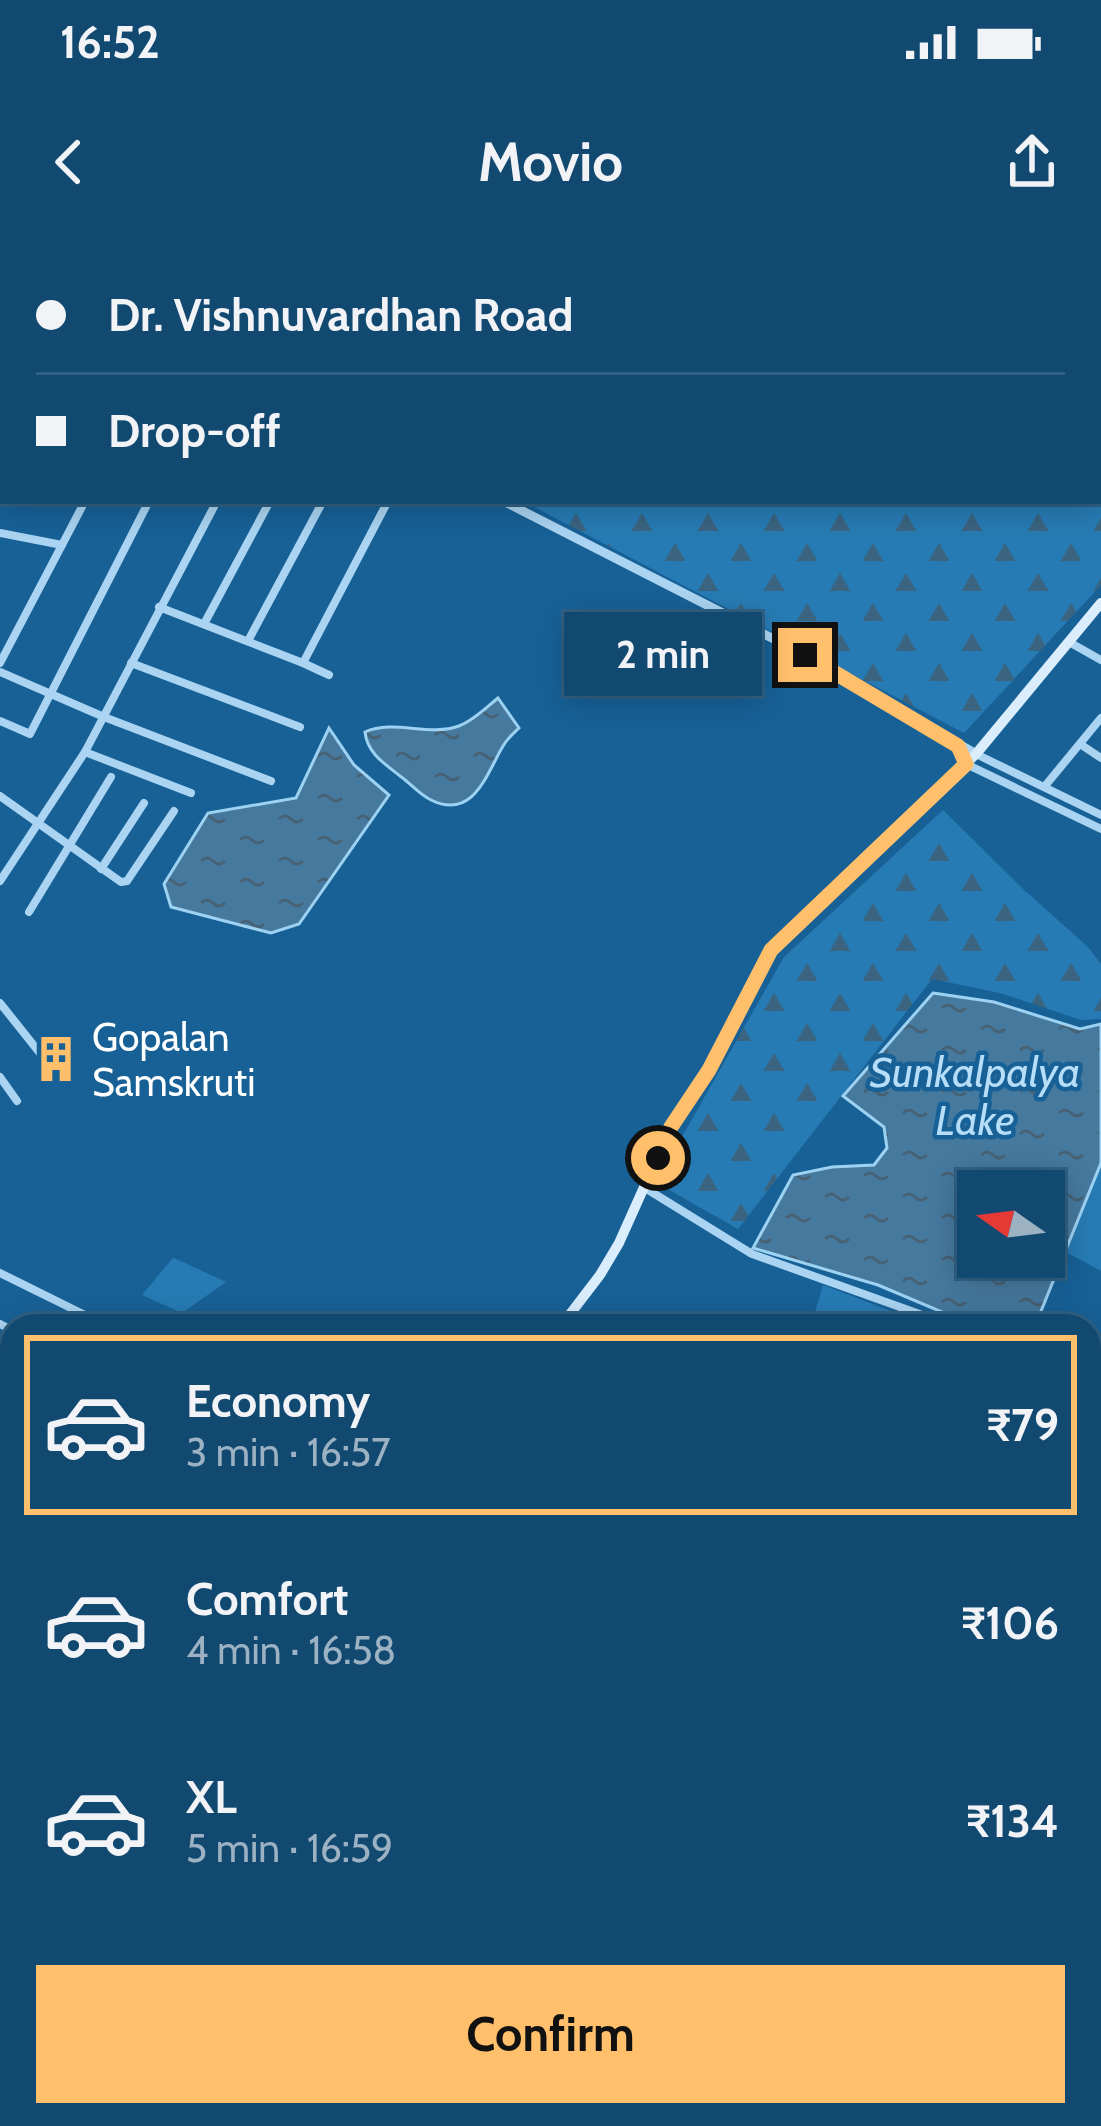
<!DOCTYPE html>
<html lang="en">
<head>
<meta charset="utf-8">
<style>
  :root { --surface:#114971; --page:#1a5076; --text:#f1f3f6; --muted:#9cb2c3; --line:#306184; --accent:#ffbf6b }
  body { margin:0; font-family:Cabin,sans-serif; background:var(--page); color:var(--text); height:100vh; display:flex; flex-direction:column; font-size:45px; white-space:nowrap }
  * { box-sizing:border-box; margin:0 }
  p { font-size:39px; color:var(--muted) }
  .icon { flex:none; width:66px; height:66px; fill:none; stroke:currentColor; stroke-width:2; stroke-linecap:round; stroke-linejoin:round }
  .map { position:relative; flex:1; overflow:hidden }
  .drawer { position:absolute; left:0px; top:1074px; width:1101px; height:813px; display:flex; flex-direction:column; background:var(--surface); border-radius:36px 36px 0 0; box-shadow:0 6px 30px #0003,0 0 0 3px var(--line) }
  .drawer>* { flex:none }
  .hud { position:absolute; left:0px; top:0px; width:1101px; height:264px; box-shadow:0 6px 30px #0003,0 0 0 3px var(--line); display:grid; align-content:center; height:264px; padding:0 36px; background:var(--surface) }
  .needle { width:78px; rotate:284deg }
  .buttons { position:absolute; left:957px; top:930px; display:grid; gap:24px }
  .buttons a { display:grid; place-items:center; width:108px; height:108px; border-radius:0px; background:var(--surface); box-shadow:0 6px 30px #0003,0 0 0 3px var(--line); font-size:60px }
  .end { position:absolute; width:54px; height:54px; margin:-27px; border:15px solid #ffbf6b; background:#111; box-shadow:0 0 0 6px #111 }
  .from { border-radius:50% }
  .bubble { position:absolute; height:84px; border-radius:0px; background:var(--surface); box-shadow:0 6px 30px #0003,0 0 0 3px var(--line); font-size:39px; font-weight:700; line-height:84px; text-align:center }
  .hud b { display:flex; align-items:center; gap:42px; height:114px; font-size:45px }
  .hud b+b { border-top:3px solid var(--line) }
  .hud i { width:30px; height:30px; background:var(--text) }
  ul { padding:21px 0 0; list-style:none }
  li { display:flex; align-items:center; gap:36px; height:180px; margin:0 24px 18px; padding:0 12px; border:6px solid transparent; border-radius:0px }
  li div { flex:1 }
  li b { display:block; font-size:45px }
  li em { font-style:normal; font-weight:700 }
  li.active { border-color:var(--accent) }
  li>.icon { width:108px; height:108px; stroke-width:1.5 }
  .action { display:flex; gap:24px; margin-top:auto; padding:24px 36px }
  .action a { flex:1; height:138px; border-radius:0px; background:var(--accent); color:#111; font-size:48px; font-weight:700; line-height:138px; text-align:center }
  .status { display:flex; justify-content:space-between; align-items:center; height:84px; padding:0 60px; background:var(--surface); direction:ltr }
  .status svg { height:33px; fill:currentColor }
  header { display:flex; justify-content:space-between; align-items:center; height:156px; padding:0 36px; background:var(--surface); font-size:54px; font-weight:700 }
  .map>svg:first-child { display:block }
  .green { fill:#277bb4 }
  .forest { fill:url(#forest-firs) }
  .water { fill:url(#water-ripples); stroke:#9dd2f3; stroke-width:3; fill-rule:evenodd }
  .lines { fill:none; stroke-linecap:round; stroke-linejoin:round }
  .minor { stroke:#aad4f1; stroke-width:8 }
  .tertiary { stroke:#aad4f1; stroke-width:9 }
  .secondary { stroke:#d9edfc; stroke-width:10 }
  .route { stroke:#ffbf6b; stroke-width:15 }
  .labels { text-anchor:middle; stroke-width:9; stroke-linejoin:round; paint-order:stroke }
  .poi-label { font-size:39px; fill:#fff; stroke:#176197; text-anchor:start }
  .water-label { font-size:42px; font-style:italic; fill:#b7def8; stroke:#176197 }
</style>
</head>
<body>
<div class="status"><b>16:52</b><svg viewBox="0 0 49 12"><path d="M0 12V9h3v3zM5 12V6h3v6zM10 12V3h3v9zM15 12V0h3v12zM26 1h20v11H26zM47 4h2v5h-2z"/></svg></div>
<header><svg class="icon" aria-label="back" viewBox="0 0 24 24"><path d="M15 5l-7 7 7 7"/></svg>Movio<svg class="icon" aria-label="share" viewBox="0 0 24 24"><path d="M12 15V3M7 8l5-5 5 5M5 13v7h14v-7"/></svg></header>
<div class="map">
<svg width="1101" height="1886" viewBox="0 0 1101 1886">
  <defs>
    <pattern id="forest-firs" width="22" height="20" patternUnits="userSpaceOnUse" patternTransform="scale(3)"><rect width="22" height="20" fill="#277bb4"/><path d="M5 1l3.5 6h-7zM16 11l3.5 6h-7z" fill="#3a6480"/></pattern>
    <pattern id="water-ripples" width="26" height="14" patternUnits="userSpaceOnUse" patternTransform="scale(3)"><rect width="26" height="14" fill="#45799e"/><path d="M2 4q2-2 4 0t4 0M15 11q2-2 4 0t4 0" fill="none" stroke="#486275"/></pattern>
  </defs>
  <rect width="100%" height="100%" fill="#176197"/>
  <g class="green">
    <path d="M1101,925V1031L1064,1011Z"/>
    <path d="M173,1018H174L226,1042L182,1073L142,1055Z"/>
    <path d="M823,1045L930,1086H811Z"/>
  </g>
  <g class="forest">
    <path d="M289,0H1101V345L964,493L523,261H1098V3H288Z"/>
    <path d="M943,570L1023,649L1088,707L1101,724V779L1081,780L1000,753L932,739L738,989L659,944L683,895L784,717Z"/>
    <path d="M12,1524V1871H0V1546Z"/>
  </g>
  <g class="water">
    <path d="M498,458L519,488C514,493 509,497 505,503C488,528 476,582 431,560C420,555 410,543 400,536C385,524 367,513 365,492C394,479 429,497 459,486C473,481 487,467 498,458Z"/>
    <path d="M329,488L354,525L389,555L299,684L271,693L171,667L164,644L208,573L296,558Z"/>
    <path d="M933,753L994,762L1080,789L1101,784V923L1035,1086H975L878,1045L753,1008L793,935L832,927L874,925L887,908L884,887L843,856ZM978,951H1044V1017H978Z"/>
    <path d="M12,1871V1875H178L103,1886H0V1871Z"/>
  </g>
  <g class="lines">
    <g class="minor">
      <path d="M9,3L11,0"/>
      <path d="M0,23L3,17"/>
      <path d="M0,126L3,127"/>
      <path d="M0,195L3,189"/>
      <path d="M0,240H3"/>
      <path d="M0,293L62,305L85,261"/>
      <path d="M159,367L303,423L388,261"/>
      <path d="M204,384L270,261"/>
      <path d="M248,401L323,261"/>
      <path d="M1069,402L1101,420"/>
      <path d="M0,423L62,305"/>
      <path d="M131,423L300,487"/>
      <path d="M303,423L329,435"/>
      <path d="M0,432L104,477L271,541"/>
      <path d="M0,481L30,494L149,261"/>
      <path d="M1080,504L1101,518"/>
      <path d="M85,512L191,553"/>
      <path d="M976,514L1101,575"/>
      <path d="M966,524L1101,589"/>
      <path d="M1045,546L1101,478"/>
      <path d="M0,556L121,642L127,641L174,571"/>
      <path d="M101,629L144,563"/>
      <path d="M0,641L85,512L217,261"/>
      <path d="M29,672L111,537"/>
      <path d="M0,763L55,832"/>
      <path d="M0,837L17,861"/>
      <path d="M645,948L752,1014L953,1086"/>
      <path d="M0,1033L91,1078L88,1086"/>
      <path d="M0,1084L12,1090"/>
      <path d="M0,1127L12,1133"/>
      <path d="M0,1184L12,1191"/>
      <path d="M1089,1239L1101,1244"/>
      <path d="M0,1258L12,1236"/>
      <path d="M0,1316L12,1323"/>
      <path d="M1089,1352L1101,1315"/>
      <path d="M0,1381L12,1387"/>
      <path d="M1089,1423L1101,1429"/>
      <path d="M0,1446L12,1452"/>
      <path d="M1089,1479L1101,1446"/>
      <path d="M0,1522L12,1500"/>
      <path d="M0,1538L12,1545"/>
      <path d="M1089,1582L1101,1586"/>
      <path d="M1089,1621L1101,1627"/>
      <path d="M1089,1660L1101,1665"/>
      <path d="M1089,1708L1101,1710"/>
      <path d="M1089,1747L1101,1749"/>
      <path d="M1089,1789L1101,1792"/>
      <path d="M1089,1833L1101,1835"/>
      <path d="M473,1875L475,1882L483,1886"/>
      <path d="M959,1875L1030,1886"/>
      <path d="M1056,1875L1101,1884"/>
      <path d="M445,1886L446,1875"/>
      <path d="M523,1886L528,1875"/>
      <path d="M611,1886L616,1875"/>
      <path d="M929,1886L936,1875"/>
    </g>
    <g class="tertiary">
      <path d="M0,69L3,70"/>
      <path d="M503,261L805,415L976,514"/>
    </g>
    <g class="secondary">
      <path d="M561,1086L600,1035L619,1003L671,887L709,830L771,710L976,514L1101,363"/>
      <path d="M657,1875L675,1886"/>
      <path d="M541,1886L547,1875"/>
    </g>
  </g>
  <g class="lines">
    <path class="route" d="M658,918L671,887L709,830L771,710L966,524L958,506L805,415"/>
  </g>
  <defs>
    <symbol id="building-bare" viewBox="-9 -9 18 18"><path d="M-4-6H4V6H1V3H-1V6H-4ZM-2.5-4.3h1.7v1.8h-1.7ZM.8-4.3h1.7v1.8H.8ZM-2.5-1h1.7V.8h-1.7ZM.8-1h1.7V.8H.8Z" fill="#ffbf6b" stroke="#176197" stroke-width="2.5" paint-order="stroke"/></symbol>
  </defs>
  <g fill-rule="evenodd">
    <use href="#building-bare" x="23" y="786" width="66" height="66"/>
  </g>
  <g class="labels">
    <g class="poi-label">
      <text x="92" y="811">Gopalan<tspan x="92" dy="45">Samskruti</tspan></text>
    </g>
    <g class="water-label">
      <text x="975" y="847">Sunkalpalya<tspan x="975" dy="48">Lake</tspan></text>
    </g>
  </g>
</svg>
<div class="buttons">
<a><svg class="needle" viewBox="-14 -14 28 28"><path d="M0-13l5 13h-10z" fill="#e53935"/><path d="M0 13l5-13h-10z" fill="#9cb2c3"/></svg></a>
</div>
<i class="end from" style="left:658px;top:918px"></i>
<i class="end" style="left:805px;top:415px"></i>
<div class="bubble" style="left:564px;top:372px;width:198px">2 min</div>
<div class="hud">
<b><i class="from"></i>Dr. Vishnuvardhan Road</b>
<b><i></i>Drop-off</b>
</div>
<section class="drawer">
<ul>
<li class="active"><svg class="icon" aria-label="car" viewBox="0 0 24 24"><path d="M5 17H2v-5l4-1 3-4h7l3 4 3 1v5h-3M9 17h6M6 11h13"/><circle cx="7" cy="17" r="2"/><circle cx="17" cy="17" r="2"/></svg><div><b>Economy</b><p>3 min · 16:57</p></div><em>₹79</em></li>
<li><svg class="icon" aria-label="car" viewBox="0 0 24 24"><path d="M5 17H2v-5l4-1 3-4h7l3 4 3 1v5h-3M9 17h6M6 11h13"/><circle cx="7" cy="17" r="2"/><circle cx="17" cy="17" r="2"/></svg><div><b>Comfort</b><p>4 min · 16:58</p></div><em>₹106</em></li>
<li><svg class="icon" aria-label="car" viewBox="0 0 24 24"><path d="M5 17H2v-5l4-1 3-4h7l3 4 3 1v5h-3M9 17h6M6 11h13"/><circle cx="7" cy="17" r="2"/><circle cx="17" cy="17" r="2"/></svg><div><b>XL</b><p>5 min · 16:59</p></div><em>₹134</em></li>
</ul>
<div class="action"><a>Confirm</a></div>
</section>
</div>
</body>
</html>
